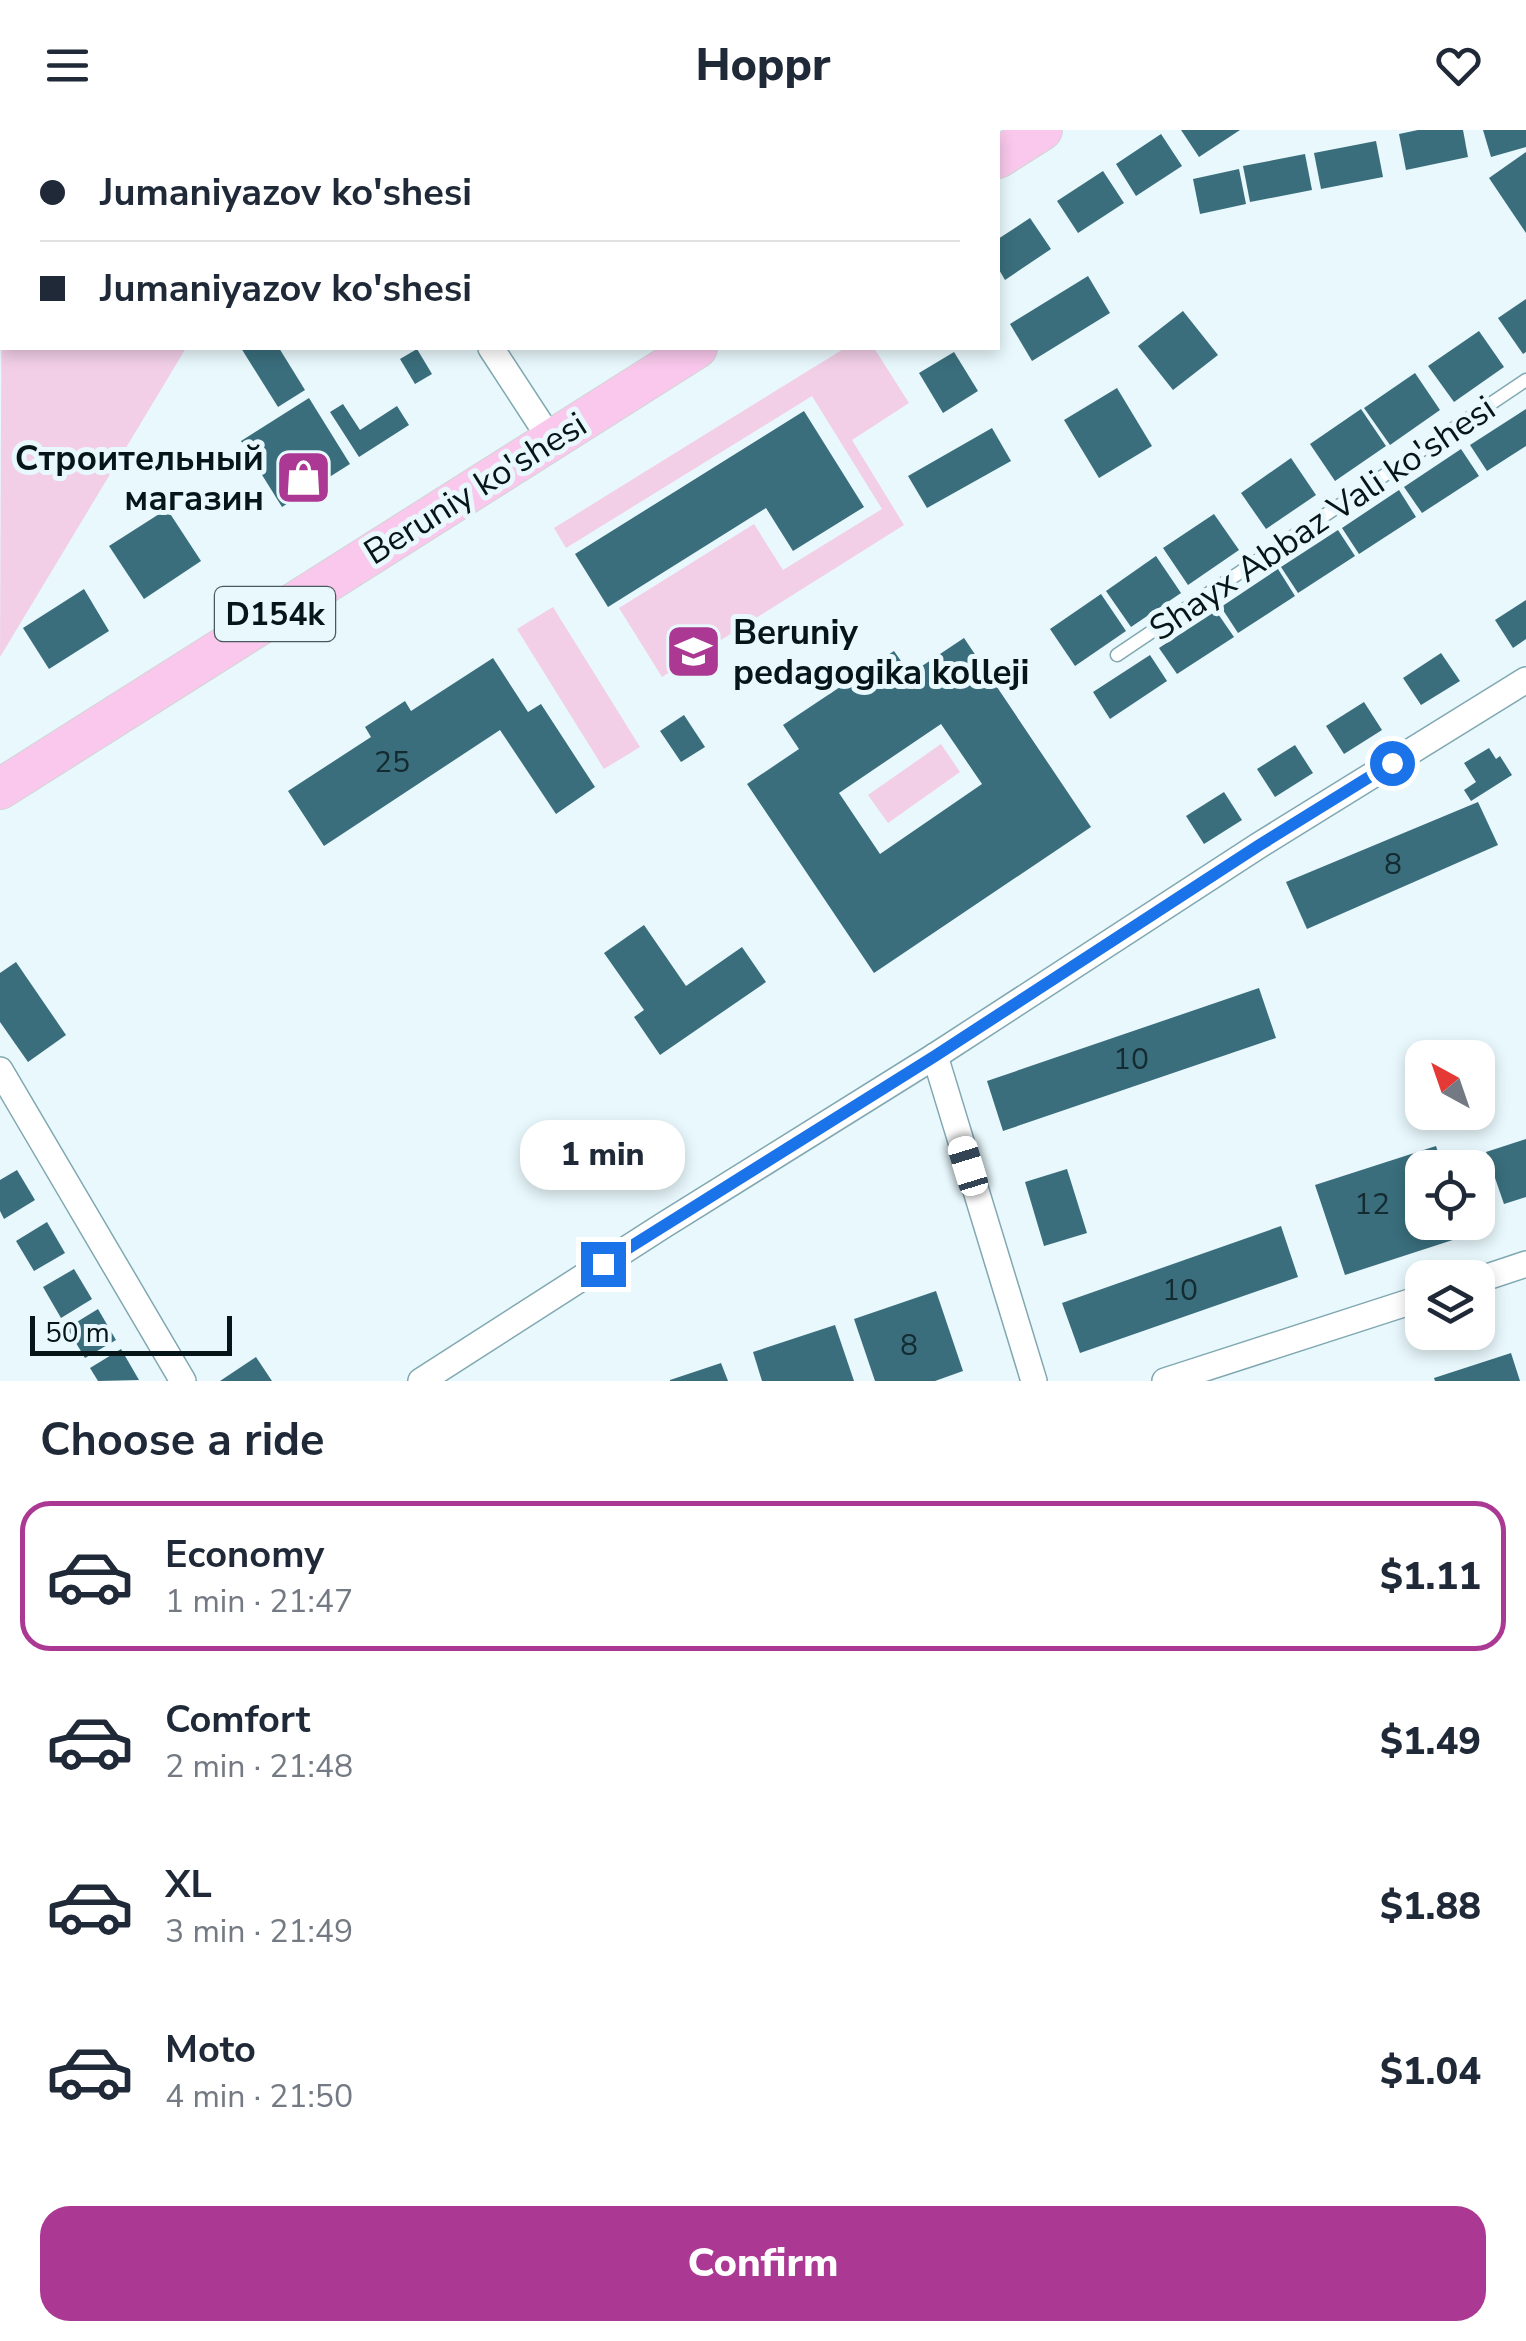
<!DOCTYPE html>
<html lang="en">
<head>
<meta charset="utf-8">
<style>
  :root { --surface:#fff; --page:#f2f2f3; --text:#1f2937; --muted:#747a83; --line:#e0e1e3; --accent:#ab3893 }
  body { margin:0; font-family:"Nunito Sans",sans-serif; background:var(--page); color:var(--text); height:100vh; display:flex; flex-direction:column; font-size:38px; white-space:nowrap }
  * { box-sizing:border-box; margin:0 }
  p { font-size:32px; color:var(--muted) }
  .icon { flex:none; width:55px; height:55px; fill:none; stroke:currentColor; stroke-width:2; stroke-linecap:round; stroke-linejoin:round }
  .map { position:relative; height:1251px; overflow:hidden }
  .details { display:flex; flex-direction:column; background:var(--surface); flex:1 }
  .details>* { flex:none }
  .hud { position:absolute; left:0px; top:0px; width:1000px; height:220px; box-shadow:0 5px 15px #0003; display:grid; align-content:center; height:220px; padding:0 40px; background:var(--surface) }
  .needle { width:65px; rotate:320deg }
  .buttons { position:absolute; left:1405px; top:910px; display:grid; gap:20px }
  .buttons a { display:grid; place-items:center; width:90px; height:90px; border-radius:20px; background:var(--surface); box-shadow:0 5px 15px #0003; font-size:50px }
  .scale { position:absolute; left:30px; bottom:25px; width:202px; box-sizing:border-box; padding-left:10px; border:5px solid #061518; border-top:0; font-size:28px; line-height:35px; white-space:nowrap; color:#061518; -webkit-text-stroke:8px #e8f8fc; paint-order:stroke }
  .end { position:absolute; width:45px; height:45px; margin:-22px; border:12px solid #1a73e8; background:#fff; box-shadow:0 0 0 5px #fff }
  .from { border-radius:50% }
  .bubble { position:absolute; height:70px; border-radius:30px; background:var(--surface); box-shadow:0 5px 15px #0003; font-size:32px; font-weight:800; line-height:70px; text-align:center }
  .car { position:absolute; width:30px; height:60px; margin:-30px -15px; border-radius:12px; box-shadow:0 0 8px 2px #0007; background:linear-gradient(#fff 24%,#345 0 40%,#fff 0 76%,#345 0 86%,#fff 0) }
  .hud b { display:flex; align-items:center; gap:35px; height:95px; font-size:38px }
  .hud b+b { border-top:2px solid var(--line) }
  .hud i { width:25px; height:25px; background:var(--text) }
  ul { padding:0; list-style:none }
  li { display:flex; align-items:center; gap:30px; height:150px; margin:0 20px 15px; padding:0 20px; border:5px solid transparent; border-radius:30px }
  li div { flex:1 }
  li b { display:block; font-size:38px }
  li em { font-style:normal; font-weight:800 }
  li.on { border-color:var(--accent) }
  li>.icon { width:90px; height:90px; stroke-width:1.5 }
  h2 { padding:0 40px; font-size:45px; line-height:120px }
  .button { display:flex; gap:20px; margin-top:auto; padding:20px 40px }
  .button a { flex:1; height:115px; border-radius:30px; background:var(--accent); color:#fff; font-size:40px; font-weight:800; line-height:115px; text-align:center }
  header { display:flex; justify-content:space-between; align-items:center; height:130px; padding:0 40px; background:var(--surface); font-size:45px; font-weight:800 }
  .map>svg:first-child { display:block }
  .green { fill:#f2cfe7 }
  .building { fill:#3a6e7c; fill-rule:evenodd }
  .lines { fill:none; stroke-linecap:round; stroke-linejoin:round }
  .service-casing { stroke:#81a8b2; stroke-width:15 }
  .minor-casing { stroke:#81a8b2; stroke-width:28 }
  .primary-casing { stroke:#d2d5d5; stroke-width:42 }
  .service { stroke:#fff; stroke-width:12 }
  .minor { stroke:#fff; stroke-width:25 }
  .primary { stroke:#f9c8ec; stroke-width:40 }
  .route { stroke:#1a73e8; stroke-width:12 }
  .labels { text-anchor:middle; stroke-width:10; stroke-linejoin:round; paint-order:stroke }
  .number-label { font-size:30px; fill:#132b31 }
  .shield { fill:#e8f8fc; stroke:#4a595c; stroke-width:2.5 }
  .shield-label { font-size:32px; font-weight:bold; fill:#061518 }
  .poi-label { font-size:35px; font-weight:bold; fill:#061518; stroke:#e8f8fc; text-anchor:end }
  .street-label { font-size:35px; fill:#061518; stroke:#e8f8fc }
</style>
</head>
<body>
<header><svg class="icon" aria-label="menu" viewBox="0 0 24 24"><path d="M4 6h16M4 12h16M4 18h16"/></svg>Hoppr<svg class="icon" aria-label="heart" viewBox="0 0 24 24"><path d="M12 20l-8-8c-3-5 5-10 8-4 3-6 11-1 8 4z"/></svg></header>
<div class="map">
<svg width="1526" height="1251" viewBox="0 0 1526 1251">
  <rect width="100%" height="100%" fill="#e8f8fc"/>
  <g class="green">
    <path d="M108,0H299L301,2H105Z"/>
    <path d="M2,73V218H186L0,527Z"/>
    <path d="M845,218H874L909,273L852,310L904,395L662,547L619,478L754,394L783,440L882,379L812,266L566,418L554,398Z"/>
    <path d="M553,477L640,617L604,639L517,499Z"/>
    <path d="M941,614L960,642L888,693L868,665Z"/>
  </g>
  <g class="building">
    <path d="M1181,0H1240L1199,27Z"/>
    <path d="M1418,0H1463L1468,27L1406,40L1399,4Z"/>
    <path d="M1483,0H1526V17L1491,27Z"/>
    <path d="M1161,4L1182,36L1136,66L1116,34Z"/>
    <path d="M1376,11L1383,47L1321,59L1314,23Z"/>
    <path d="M1526,22V103L1489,48Z"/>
    <path d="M1305,24L1312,60L1250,72L1243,36Z"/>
    <path d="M1239,39L1246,74L1200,84L1193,49Z"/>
    <path d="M1103,41L1124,73L1078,103L1057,71Z"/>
    <path d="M1030,88L1051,119L1005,150L998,138V109Z"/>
    <path d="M1088,146L1110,183L1032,231L1010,194Z"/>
    <path d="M1526,169V222L1523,224L1498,188Z"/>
    <path d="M1183,181L1218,225L1173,260L1138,216Z"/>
    <path d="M1479,201L1504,237L1454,272L1428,236Z"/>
    <path d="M241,218H279L305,260L278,277Z"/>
    <path d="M417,219L432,244L415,254L400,229Z"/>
    <path d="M954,222L978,261L943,283L919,243Z"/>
    <path d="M1415,243L1440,280L1390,315L1364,278Z"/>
    <path d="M1117,258L1152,316L1099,348L1064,290Z"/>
    <path d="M309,268L350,334L282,377L241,311Z"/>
    <path d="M343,274L360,300L397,276L409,295L359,327L330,282Z"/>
    <path d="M1361,279L1386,316L1335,351L1310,314Z"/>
    <path d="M1526,279V316L1487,341L1470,315Z"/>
    <path d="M804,281L864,377L793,421L766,378L608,477L575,424Z"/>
    <path d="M992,298L1011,331L927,378L908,346Z"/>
    <path d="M1461,319L1479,346L1422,383L1404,357Z"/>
    <path d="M1291,328L1316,365L1266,399L1241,363Z"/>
    <path d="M1399,360L1416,387L1359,424L1342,398Z"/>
    <path d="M167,379L201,431L144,469L109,416Z"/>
    <path d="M1214,384L1239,420L1188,455L1163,418Z"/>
    <path d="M1338,400L1355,426L1298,463L1281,437Z"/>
    <path d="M1156,426L1181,463L1131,497L1106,461Z"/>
    <path d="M1278,439L1295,466L1238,503L1221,477Z"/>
    <path d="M84,459L109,501L49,539L23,498Z"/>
    <path d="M1101,464L1126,501L1075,536L1050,499Z"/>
    <path d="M1526,470V509L1513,518L1495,490Z"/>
    <path d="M1216,481L1234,507L1177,544L1159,518Z"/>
    <path d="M964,508L1091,697L874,843L747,654L799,619L783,595L894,521L910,544ZM941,594L982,654L880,724L839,663Z"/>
    <path d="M1441,523L1460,551L1421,575L1403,548Z"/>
    <path d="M1150,525L1167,551L1110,589L1093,562Z"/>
    <path d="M493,528L528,582L541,574L595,657L556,684L500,600L324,716L288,661L371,607L365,597L405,571L411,581Z"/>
    <path d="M1364,572L1382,600L1344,624L1326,596Z"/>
    <path d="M684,585L705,617L681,632L660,601Z"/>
    <path d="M1295,615L1313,643L1275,667L1257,639Z"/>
    <path d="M1489,618L1496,629L1500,626L1512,645L1471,671L1464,660L1476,652L1464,633Z"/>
    <path d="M1224,662L1242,690L1204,714L1186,686Z"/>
    <path d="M1478,672L1498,715L1307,799L1286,752Z"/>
    <path d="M644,795L686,856L742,817L766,852L660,925L634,887L644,880L604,823Z"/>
    <path d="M16,832L66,905L28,932L0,892V843Z"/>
    <path d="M1259,858L1276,908L1003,1001L987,951Z"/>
    <path d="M1526,1009V1067L1504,1074L1486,1022Z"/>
    <path d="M1436,1016L1443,1038H1422V1092H1461L1465,1106L1345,1145L1315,1055Z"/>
    <path d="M1067,1039L1087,1103L1044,1116L1025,1052Z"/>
    <path d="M17,1040L35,1070L4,1089L0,1081V1050Z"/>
    <path d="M47,1092L65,1123L34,1141L16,1111Z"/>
    <path d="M1281,1096L1298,1147L1080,1223L1062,1173Z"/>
    <path d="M74,1139L92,1169L61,1188L43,1157Z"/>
    <path d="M936,1161L963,1241L935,1251H875L854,1189Z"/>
    <path d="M98,1179L116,1210L85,1228L67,1198Z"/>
    <path d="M835,1195L854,1251H762L753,1222Z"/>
    <path d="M121,1219L139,1250L98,1251L90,1238Z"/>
    <path d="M1511,1223L1520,1251H1435L1434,1248Z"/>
    <path d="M256,1227L272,1251H220Z"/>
    <path d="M721,1233L728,1251H670V1250Z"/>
  </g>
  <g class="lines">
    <defs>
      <path id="service" d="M1117,525L1526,250"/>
      <g id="minor">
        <path d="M352,0L354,2"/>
        <path d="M491,218L551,310"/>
        <path d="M935,926L1034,1251"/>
        <path d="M0,940L183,1251"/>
        <path d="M1478,1150L1526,1134"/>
        <path d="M421,1251L664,1095L935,926L1258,716L1526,550"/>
        <path d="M1165,1251L1422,1168"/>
      </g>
      <g id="primary">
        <path d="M998,28L1042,0"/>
        <path d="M0,659L697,218"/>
      </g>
    </defs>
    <use href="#service" class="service-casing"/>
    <use href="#minor" class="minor-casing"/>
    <use href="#primary" class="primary-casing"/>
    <use href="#service" class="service"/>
    <use href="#minor" class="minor"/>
    <use href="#primary" class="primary"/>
  </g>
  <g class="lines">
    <path class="route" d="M603,1134L935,926L1258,716L1392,633"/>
  </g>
  <defs>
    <symbol id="shop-square" viewBox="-11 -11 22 22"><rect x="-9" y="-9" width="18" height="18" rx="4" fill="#ab3893" stroke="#e8f8fc"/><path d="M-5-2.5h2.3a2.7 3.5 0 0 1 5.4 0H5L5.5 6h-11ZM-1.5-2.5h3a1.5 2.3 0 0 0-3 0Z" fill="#fff"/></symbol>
    <symbol id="university-square" viewBox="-11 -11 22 22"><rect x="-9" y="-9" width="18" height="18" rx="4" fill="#ab3893" stroke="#e8f8fc"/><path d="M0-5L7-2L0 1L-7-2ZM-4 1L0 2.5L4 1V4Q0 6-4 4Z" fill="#fff"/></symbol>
  </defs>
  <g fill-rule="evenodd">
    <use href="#shop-square" x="272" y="316" width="63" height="63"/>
    <use href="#university-square" x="662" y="490" width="63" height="63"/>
  </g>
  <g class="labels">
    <g class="number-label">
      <text x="392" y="642">25</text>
      <text x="1393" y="744">8</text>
      <text x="1131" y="939">10</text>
      <text x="1372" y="1084">12</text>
      <text x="1180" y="1170">10</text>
      <text x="909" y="1225">8</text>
    </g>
    <rect class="shield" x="215" y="457" width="120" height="54" rx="8"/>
    <g class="shield-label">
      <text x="275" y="495">D154k</text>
    </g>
    <g class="poi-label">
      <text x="264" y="340">Строительный<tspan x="264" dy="40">магазин</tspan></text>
      <text x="733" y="514" text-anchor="start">Beruniy<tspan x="733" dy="40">pedagogika kolleji</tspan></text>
    </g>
    <g class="street-label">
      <text transform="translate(475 358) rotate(-32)" y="12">Beruniy ko'shesi</text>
      <text transform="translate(1322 388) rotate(-34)" y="12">Shayx Abbaz Vali ko'shesi</text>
    </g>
  </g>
</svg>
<div class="buttons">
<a><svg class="needle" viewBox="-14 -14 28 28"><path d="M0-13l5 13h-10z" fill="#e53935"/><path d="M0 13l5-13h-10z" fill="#747a83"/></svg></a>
<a><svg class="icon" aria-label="locate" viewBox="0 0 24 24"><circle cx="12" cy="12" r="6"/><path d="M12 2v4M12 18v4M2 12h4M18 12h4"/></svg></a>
<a><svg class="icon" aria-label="layers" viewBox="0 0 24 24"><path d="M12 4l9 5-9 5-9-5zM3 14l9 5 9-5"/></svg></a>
</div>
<div class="scale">50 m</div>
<i class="end from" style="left:1392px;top:633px"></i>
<i class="end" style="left:603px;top:1134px"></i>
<div class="bubble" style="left:520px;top:990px;width:165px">1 min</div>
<i class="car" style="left:968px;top:1036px;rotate:343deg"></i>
<div class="hud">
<b><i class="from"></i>Jumaniyazov ko'shesi</b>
<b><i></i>Jumaniyazov ko'shesi</b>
</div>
</div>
<section class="details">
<h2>Choose a ride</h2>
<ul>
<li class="on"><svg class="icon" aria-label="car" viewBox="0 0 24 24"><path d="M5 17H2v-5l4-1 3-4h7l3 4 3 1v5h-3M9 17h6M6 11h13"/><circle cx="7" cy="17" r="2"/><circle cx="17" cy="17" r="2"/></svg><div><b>Economy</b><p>1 min · 21:47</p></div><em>$1.11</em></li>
<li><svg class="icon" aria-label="car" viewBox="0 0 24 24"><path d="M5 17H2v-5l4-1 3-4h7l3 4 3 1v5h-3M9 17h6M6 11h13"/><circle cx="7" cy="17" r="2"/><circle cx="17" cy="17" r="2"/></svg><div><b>Comfort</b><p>2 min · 21:48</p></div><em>$1.49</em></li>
<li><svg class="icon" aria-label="car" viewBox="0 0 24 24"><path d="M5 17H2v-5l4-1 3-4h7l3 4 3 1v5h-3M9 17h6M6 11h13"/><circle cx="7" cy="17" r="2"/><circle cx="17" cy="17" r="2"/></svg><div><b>XL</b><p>3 min · 21:49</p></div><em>$1.88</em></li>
<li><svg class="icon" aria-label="car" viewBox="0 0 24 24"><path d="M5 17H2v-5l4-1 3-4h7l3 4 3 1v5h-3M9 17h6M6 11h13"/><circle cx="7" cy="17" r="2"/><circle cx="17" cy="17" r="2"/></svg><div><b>Moto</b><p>4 min · 21:50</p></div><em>$1.04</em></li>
</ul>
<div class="button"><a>Confirm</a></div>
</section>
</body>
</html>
